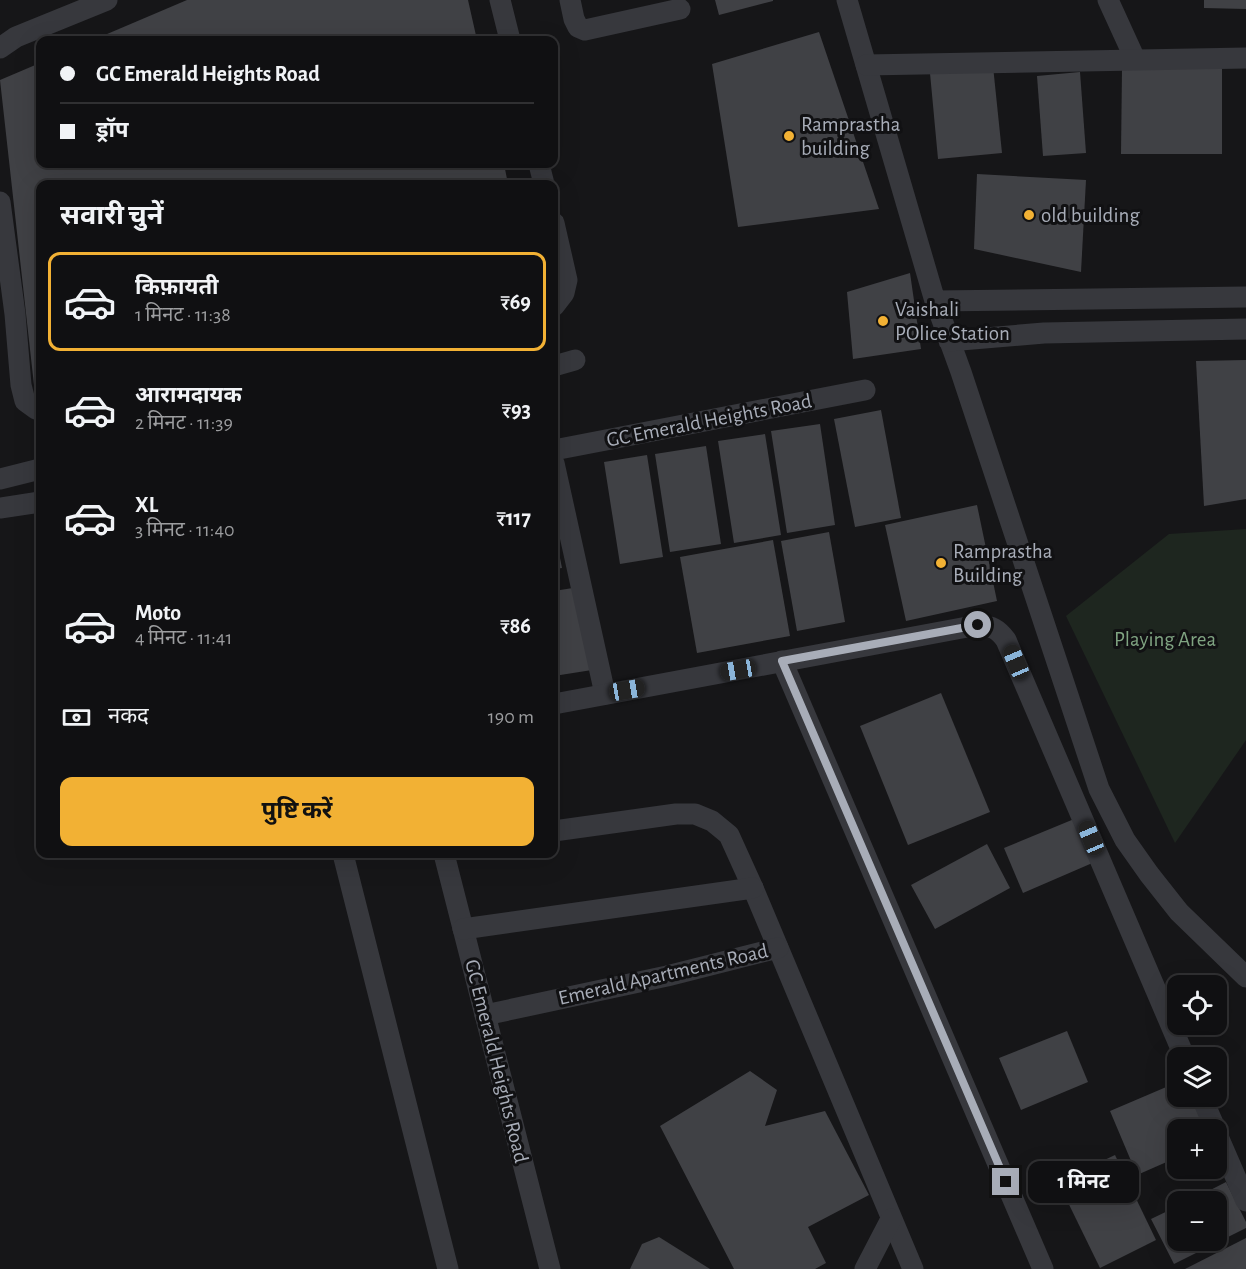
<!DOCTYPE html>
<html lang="hi">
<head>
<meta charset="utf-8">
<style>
  :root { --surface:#101012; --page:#19191b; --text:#f1f3f6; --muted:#9c9d9f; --line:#303032; --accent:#f2b134 }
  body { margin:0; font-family:"Alegreya Sans","Noto Sans Devanagari",sans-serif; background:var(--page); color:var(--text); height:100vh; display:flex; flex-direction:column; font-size:22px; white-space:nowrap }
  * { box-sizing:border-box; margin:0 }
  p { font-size:20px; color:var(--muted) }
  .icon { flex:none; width:33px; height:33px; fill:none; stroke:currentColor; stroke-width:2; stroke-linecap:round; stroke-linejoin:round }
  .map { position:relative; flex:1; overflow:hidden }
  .side { position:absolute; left:36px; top:180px; width:522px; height:678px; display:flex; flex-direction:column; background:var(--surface); border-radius:12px; box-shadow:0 6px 24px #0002,0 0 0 2px var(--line) }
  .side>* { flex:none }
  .hud { position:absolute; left:36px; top:36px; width:522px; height:132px; border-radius:12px; box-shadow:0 6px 24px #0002,0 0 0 2px var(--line); display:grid; align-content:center; height:132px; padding:0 24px; background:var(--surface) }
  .fabs { position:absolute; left:1167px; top:975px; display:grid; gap:12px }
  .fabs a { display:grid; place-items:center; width:60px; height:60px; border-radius:12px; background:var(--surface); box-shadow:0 6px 24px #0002,0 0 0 2px var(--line); font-size:30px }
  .end { position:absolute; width:27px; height:27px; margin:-14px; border:8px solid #a8adb8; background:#111; box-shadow:0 0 0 3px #111 }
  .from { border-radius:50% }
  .bubble { position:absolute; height:42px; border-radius:12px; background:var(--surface); box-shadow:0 6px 24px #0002,0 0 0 2px var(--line); font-size:20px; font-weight:700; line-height:42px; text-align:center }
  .car { position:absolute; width:18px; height:36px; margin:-18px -9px; border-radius:8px; box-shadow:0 0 4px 2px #0007; background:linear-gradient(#222 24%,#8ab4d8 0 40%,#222 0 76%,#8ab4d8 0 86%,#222 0) }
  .hud b { display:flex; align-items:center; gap:21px; height:57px; font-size:22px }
  .hud b+b { border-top:2px solid var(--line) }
  .hud i { width:15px; height:15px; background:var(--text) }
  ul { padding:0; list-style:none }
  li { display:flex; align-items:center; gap:18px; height:99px; margin:0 12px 9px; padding:0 12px; border:3px solid transparent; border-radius:12px }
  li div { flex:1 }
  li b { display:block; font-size:22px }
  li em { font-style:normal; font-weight:700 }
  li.on { border-color:var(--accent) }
  li>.icon { width:54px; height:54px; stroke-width:1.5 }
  h2 { padding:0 24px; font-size:27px; line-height:72px }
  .pay { display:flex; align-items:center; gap:15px; height:66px; padding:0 24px; font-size:22px }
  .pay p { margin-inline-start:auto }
  .cta { display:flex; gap:12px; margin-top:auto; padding:12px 24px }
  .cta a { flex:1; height:69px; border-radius:12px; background:var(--accent); color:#111; font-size:24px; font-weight:700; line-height:69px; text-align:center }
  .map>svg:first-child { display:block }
  .green { fill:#1e261f }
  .building { fill:#404145 }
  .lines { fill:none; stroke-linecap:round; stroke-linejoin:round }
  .minor { stroke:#37383d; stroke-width:21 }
  .route { stroke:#a8adb8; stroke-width:8 }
  .poi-dot { fill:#f2b134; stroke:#111113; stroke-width:2 }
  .labels { text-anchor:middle; stroke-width:6; stroke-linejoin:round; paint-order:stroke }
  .poi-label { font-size:21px; fill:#a8adb8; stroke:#111113; text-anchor:start }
  .street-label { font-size:21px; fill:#a8adb8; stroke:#111113 }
  .park-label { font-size:21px; fill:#7fa381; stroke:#111113 }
</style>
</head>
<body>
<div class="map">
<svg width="1246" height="1269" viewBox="0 0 1246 1269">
  <rect width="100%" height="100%" fill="#161618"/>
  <path class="green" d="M1246,529V740L1175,843L1066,616L1169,534Z"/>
  <g class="building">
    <path d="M187,0H468L477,40H93Z"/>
    <path d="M715,0H773V1L719,15Z"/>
    <path d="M1204,0H1246V9L1204,8Z"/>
    <path d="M819,32L879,209L738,227L712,64Z"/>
    <path d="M40,63V164H504L508,184H40V393L35,394L0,80Z"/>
    <path d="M993,66L1002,153L938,159L930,73Z"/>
    <path d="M1122,69H1222V154H1121Z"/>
    <path d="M1080,72L1086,153L1043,156L1037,76Z"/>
    <path d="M977,174L1086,180L1081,272L974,249Z"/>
    <path d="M910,273L921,349L853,359L847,292Z"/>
    <path d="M1246,360V499L1204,506L1196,361Z"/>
    <path d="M881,410L901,518L855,527L834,419Z"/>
    <path d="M820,424L835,525L787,533L771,431Z"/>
    <path d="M765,434L781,535L734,543L718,441Z"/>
    <path d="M706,446L721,544L670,552L655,454Z"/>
    <path d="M647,455L663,557L620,564L604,462Z"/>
    <path d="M977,505L997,601L906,621L885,525Z"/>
    <path d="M829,532L845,622L797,631L781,541Z"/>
    <path d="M554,533H555L562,568L554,569Z"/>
    <path d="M773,540L790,636L697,653L680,557Z"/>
    <path d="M579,587L592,670L554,676V591Z"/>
    <path d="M941,693L990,812L908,845L860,726Z"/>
    <path d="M1079,817L1097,861L1023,893L1004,848Z"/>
    <path d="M987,844L1010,888L935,929L911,885Z"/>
    <path d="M1067,1031L1088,1082L1021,1110L999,1058Z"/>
    <path d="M750,1071L777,1090L765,1126L825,1111L869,1195L808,1227L826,1263L815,1269H734L660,1126Z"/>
    <path d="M1178,1082V1096H1193L1208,1130H1178V1157L1137,1175L1110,1111Z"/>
    <path d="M1115,1155L1156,1240L1100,1268L1058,1182Z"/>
    <path d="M1226,1182L1246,1222V1228L1174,1264L1151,1219L1178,1206V1240H1216V1202H1187Z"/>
    <path d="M659,1237L710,1269H630L642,1244Z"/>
    <path d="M1246,1238V1269H1185Z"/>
  </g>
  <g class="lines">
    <g class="minor">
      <path d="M500,0L510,40"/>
      <path d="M570,0L574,19L578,27L585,30L680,9"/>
      <path d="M847,0L935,301L1246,297"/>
      <path d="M1108,0L1135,59"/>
      <path d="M0,48L16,37L107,0"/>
      <path d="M866,65L1246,58"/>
      <path d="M539,164L544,184"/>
      <path d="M0,202L15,314L21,385L25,401L36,409L40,410"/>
      <path d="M554,223L567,280L564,293L554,306"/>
      <path d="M941,317L961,372L1099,789L1125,840L1149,874L1179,912L1246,977"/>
      <path d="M949,341L1044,333L1246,329"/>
      <path d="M554,366L575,360"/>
      <path d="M554,450L865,390"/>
      <path d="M554,463L605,694"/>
      <path d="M0,479L40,469"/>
      <path d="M0,508L40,502"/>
      <path d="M782,661L1043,1269"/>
      <path d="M554,704L978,625C992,626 998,629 1006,640L1185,1058"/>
      <path d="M554,831L676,814H695L712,821L729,835L753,888L913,1269"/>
      <path d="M343,854L448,1269"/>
      <path d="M444,854L550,1269"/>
      <path d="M463,929L753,888"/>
      <path d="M485,1015L667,976L778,948"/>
      <path d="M1201,1096L1216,1130"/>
      <path d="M1216,1132L1246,1201"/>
      <path d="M865,1269L891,1219"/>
    </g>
  </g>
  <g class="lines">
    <path class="route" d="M978,625L782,661L1006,1182"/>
  </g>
  <g class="poi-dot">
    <circle cx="789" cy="136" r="6"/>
    <circle cx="1029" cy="215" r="6"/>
    <circle cx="883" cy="321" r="6"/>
    <circle cx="941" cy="563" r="6"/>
  </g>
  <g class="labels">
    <g class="poi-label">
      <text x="801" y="131">Ramprastha<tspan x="801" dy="24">building</tspan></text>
      <text x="1041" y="222">old building</text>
      <text x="895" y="316">Vaishali<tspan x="895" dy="24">POlice Station</tspan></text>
      <text x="953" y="558">Ramprastha<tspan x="953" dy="24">Building</tspan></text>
    </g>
    <g class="street-label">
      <text transform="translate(709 420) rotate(-11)" y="7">GC Emerald Heights Road</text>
      <text transform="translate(663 974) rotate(-13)" y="7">Emerald Apartments Road</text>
      <text transform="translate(497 1061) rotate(76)" y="7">GC Emerald Heights Road</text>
    </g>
    <g class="park-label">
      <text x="1165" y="646">Playing Area</text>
    </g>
  </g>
</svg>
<div class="fabs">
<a><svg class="icon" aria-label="locate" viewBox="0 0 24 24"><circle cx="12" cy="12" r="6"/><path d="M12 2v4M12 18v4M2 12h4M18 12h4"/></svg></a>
<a><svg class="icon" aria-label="layers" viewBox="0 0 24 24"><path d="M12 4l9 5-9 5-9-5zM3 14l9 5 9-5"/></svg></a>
<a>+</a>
<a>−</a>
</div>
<i class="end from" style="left:978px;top:625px"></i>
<i class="end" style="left:1006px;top:1182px"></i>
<div class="bubble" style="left:1028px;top:1161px;width:111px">1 मिनट</div>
<i class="car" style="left:1016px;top:662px;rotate:337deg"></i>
<i class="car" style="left:738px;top:670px;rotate:260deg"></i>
<i class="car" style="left:627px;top:690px;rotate:80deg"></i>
<i class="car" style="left:1091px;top:838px;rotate:337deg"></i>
<div class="hud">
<b><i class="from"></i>GC Emerald Heights Road</b>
<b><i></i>ड्रॉप</b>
</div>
<section class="side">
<h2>सवारी चुनें</h2>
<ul>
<li class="on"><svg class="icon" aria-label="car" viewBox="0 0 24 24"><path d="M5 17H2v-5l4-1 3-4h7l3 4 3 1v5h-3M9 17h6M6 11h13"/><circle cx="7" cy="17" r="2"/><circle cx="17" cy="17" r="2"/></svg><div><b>किफ़ायती</b><p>1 मिनट · 11:38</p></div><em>₹69</em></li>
<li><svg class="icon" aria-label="car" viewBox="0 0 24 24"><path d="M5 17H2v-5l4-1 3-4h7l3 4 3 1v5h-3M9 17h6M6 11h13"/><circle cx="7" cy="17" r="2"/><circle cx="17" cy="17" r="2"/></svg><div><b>आरामदायक</b><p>2 मिनट · 11:39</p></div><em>₹93</em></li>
<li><svg class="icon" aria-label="car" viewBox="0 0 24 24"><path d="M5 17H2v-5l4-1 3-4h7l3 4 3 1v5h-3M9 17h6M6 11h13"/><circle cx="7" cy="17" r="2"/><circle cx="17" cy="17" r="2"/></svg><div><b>XL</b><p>3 मिनट · 11:40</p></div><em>₹117</em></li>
<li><svg class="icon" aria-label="car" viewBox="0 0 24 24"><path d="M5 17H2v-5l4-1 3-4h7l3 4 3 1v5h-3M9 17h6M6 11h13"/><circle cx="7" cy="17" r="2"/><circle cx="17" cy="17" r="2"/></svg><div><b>Moto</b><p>4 मिनट · 11:41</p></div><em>₹86</em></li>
</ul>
<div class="pay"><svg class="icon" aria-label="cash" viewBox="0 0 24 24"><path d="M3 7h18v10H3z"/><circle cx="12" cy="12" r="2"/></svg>नकद<p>190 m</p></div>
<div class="cta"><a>पुष्टि करें</a></div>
</section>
</div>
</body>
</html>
